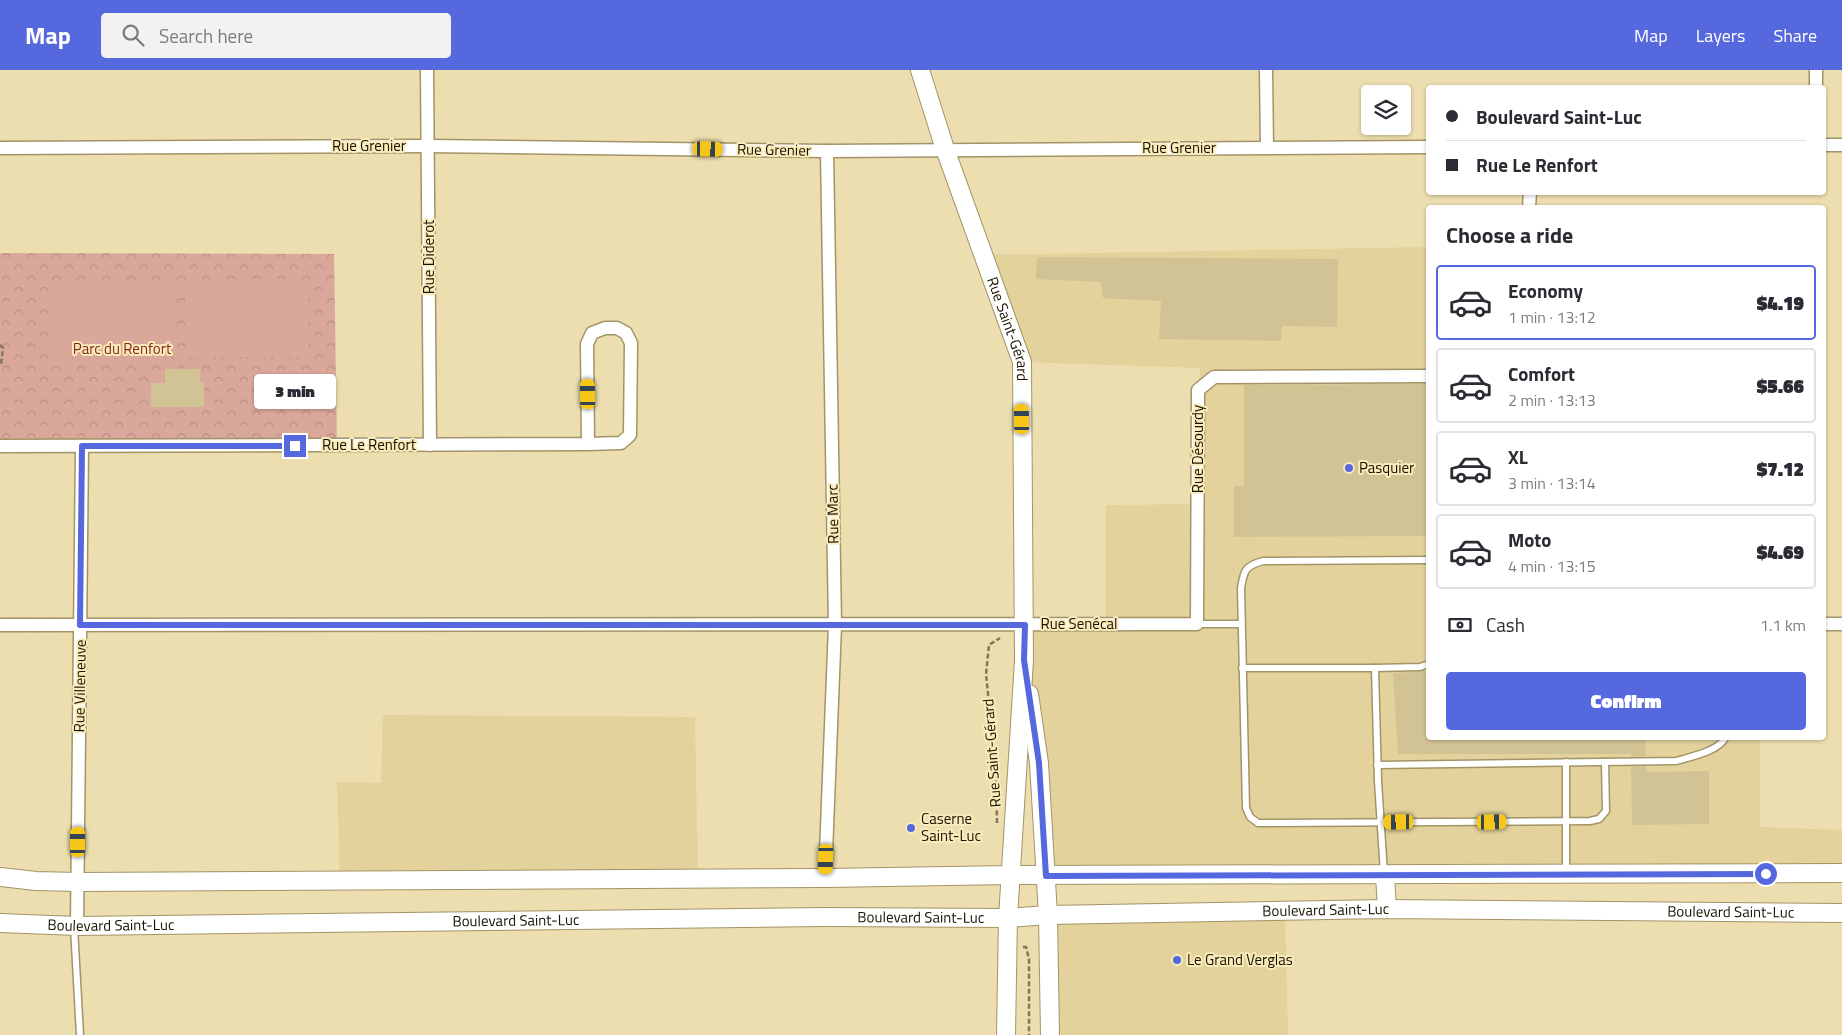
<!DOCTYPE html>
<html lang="en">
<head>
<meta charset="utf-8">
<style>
  :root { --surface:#fff; --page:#f2f2f3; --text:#2b2b33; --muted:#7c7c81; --line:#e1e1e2; --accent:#5668de }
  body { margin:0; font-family:"Titillium Web",sans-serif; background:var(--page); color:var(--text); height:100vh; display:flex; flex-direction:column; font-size:19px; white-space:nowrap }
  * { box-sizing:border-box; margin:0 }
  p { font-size:16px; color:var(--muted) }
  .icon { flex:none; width:28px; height:28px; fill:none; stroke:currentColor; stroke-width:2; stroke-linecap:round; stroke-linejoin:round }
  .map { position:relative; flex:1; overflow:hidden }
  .panel { position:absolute; left:1426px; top:135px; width:400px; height:535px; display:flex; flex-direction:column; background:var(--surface); border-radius:5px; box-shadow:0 1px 4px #0004 }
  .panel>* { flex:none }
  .hud { position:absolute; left:1426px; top:15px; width:400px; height:110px; border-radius:5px; box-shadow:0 1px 4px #0004; display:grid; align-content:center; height:110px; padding:0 20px; background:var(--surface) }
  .controls { position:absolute; left:1361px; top:15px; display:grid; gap:10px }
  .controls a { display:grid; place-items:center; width:50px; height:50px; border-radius:5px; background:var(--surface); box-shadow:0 1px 4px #0004; font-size:25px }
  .end { position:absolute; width:22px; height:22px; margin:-11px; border:6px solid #5668de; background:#fff; box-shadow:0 0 0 2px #fff }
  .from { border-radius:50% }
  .bubble { position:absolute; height:35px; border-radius:5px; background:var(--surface); box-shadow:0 1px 4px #0004; font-size:16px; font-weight:800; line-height:35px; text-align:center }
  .car { position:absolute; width:15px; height:30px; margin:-15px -8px; border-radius:6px; box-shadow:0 0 4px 1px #0007; background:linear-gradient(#f5c518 24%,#345 0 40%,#f5c518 0 76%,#345 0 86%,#f5c518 0) }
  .hud b { display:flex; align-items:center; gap:18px; height:48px; font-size:19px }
  .hud b+b { border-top:1px solid var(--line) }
  .hud i { width:12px; height:12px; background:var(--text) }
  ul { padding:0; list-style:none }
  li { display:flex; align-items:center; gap:15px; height:75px; margin:0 10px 8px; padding:0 10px; border:2px solid var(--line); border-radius:5px }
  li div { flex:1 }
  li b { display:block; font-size:19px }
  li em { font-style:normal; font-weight:800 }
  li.on { border-color:var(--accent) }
  li>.icon { width:45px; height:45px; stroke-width:1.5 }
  h2 { padding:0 20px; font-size:22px; line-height:60px }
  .pay { display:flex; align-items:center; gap:12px; height:55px; padding:0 20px; font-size:19px }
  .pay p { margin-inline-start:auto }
  .button { display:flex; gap:10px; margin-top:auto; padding:10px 20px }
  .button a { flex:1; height:58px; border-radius:5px; background:var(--accent); color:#fff; font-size:20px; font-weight:800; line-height:58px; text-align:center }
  header { display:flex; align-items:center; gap:30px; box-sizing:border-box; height:70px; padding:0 25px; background:var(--accent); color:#fff }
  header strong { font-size:24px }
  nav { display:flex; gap:28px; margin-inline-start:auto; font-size:18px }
  .search { width:350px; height:45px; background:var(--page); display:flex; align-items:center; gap:12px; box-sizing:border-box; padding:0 18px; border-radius:5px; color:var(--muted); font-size:19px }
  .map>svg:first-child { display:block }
  .built { fill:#e3d29c }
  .park { fill:url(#park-crowns) }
  .pitch { fill:#daa79b }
  .building { fill:#d2c395 }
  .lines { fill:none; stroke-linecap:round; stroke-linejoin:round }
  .lane-casing { stroke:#a29467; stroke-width:9 }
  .street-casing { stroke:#a29467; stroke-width:15 }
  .secondary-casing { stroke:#a29467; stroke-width:20 }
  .path { stroke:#827858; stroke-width:2.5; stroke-dasharray:5 2.5; stroke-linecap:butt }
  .lane { stroke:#fff; stroke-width:6 }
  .street { stroke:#fff; stroke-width:12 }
  .secondary { stroke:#fff; stroke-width:18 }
  .route { stroke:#5668de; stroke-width:6 }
  .poi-dot { fill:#5668de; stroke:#faebbb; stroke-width:2 }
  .labels { text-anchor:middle; stroke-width:4; stroke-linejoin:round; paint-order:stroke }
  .street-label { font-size:15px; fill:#191303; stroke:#faebbb }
  .park-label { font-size:15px; fill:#872816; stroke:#faebbb }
  .poi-label { font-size:15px; fill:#191303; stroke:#faebbb; text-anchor:start }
</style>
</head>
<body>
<header>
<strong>Map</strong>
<div class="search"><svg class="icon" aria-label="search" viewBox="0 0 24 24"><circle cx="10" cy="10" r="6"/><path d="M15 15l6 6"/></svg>Search here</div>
<nav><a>Map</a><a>Layers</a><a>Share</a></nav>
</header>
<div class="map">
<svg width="1842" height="965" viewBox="0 0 1842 965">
  <defs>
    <pattern id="park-crowns" width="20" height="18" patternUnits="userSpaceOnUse" patternTransform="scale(1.25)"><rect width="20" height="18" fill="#daa79b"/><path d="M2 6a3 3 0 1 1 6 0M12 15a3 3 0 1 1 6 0" fill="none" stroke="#ba8f84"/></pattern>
  </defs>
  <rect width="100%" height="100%" fill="#ecdeae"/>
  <g class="built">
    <path d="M1429,177V668H1760V757L1842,760V803L1046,806L1025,555L1106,554V435L1197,434L1198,320L1200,298L1022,292L981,185Z"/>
    <path d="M383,645L695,647L698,809L340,811L337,712L381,713Z"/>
    <path d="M1285,840L1288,965H1050L1048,845Z"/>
  </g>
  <path class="park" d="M0,183L334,184L337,376L0,373Z"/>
  <g class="pitch">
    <path d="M308,209L309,287H185V210Z"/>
    <path d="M174,210V287L50,288V211Z"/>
  </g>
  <g class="building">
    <path d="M1037,187L1338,189L1337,257L1282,256L1281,271L1159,269L1161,231L1103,228L1101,212L1036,209Z"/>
    <path d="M165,299H200V312H204V337H151V313H165Z"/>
    <path d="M1429,314V466L1234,467V416H1244V315Z"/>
    <path d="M1429,601V668H1645L1646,686L1631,687V684H1398L1393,603Z"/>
    <path d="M1646,696L1647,702L1709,701V754L1632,755L1631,697Z"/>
  </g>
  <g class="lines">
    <defs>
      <g id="lane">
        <path d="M1429,490L1263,491C1245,496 1244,500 1241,518L1246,738L1250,747L1258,753L1590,751L1599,749L1606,741L1605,692"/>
        <path d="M1197,554H1241"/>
        <path d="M1242,598H1375L1378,711L1384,804"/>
        <path d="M1375,598L1420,597L1429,594"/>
        <path d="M1566,692V803"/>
        <path d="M1377,695L1676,691C1690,687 1719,681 1725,668"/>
        <path d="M74,857L80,965"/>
      </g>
      <g id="street">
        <path d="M427,0L430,375"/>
        <path d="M1266,0L1267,78"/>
        <path d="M1816,0V18"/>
        <path d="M1824,75H1842"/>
        <path d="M0,78L429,76L827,81L1429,77"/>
        <path d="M1529,138L1530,122"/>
        <path d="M0,376L588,374L621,373L630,365L631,273L626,263L617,258H605L592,263L587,274L588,374"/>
        <path d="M1824,554H1842"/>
        <path d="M0,555L1197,554L1198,320L1214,307L1429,306"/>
        <path d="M825,808L835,555L827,81"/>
        <path d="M77,856L82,376"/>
      </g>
      <g id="secondary">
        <path id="s1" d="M920,0L945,79L1022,292L1024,590L1008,848L1006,965"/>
        <path d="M1029,624L1039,693L1048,845L1050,965"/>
        <path d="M1385,805L1387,839"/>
        <path d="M0,807L36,811L78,812L825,808L1011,805L1842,803"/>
        <path id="s2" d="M0,853L77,856L824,847L1008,848L1048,845L1387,839L1842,843"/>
      </g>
    </defs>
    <use href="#lane" class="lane-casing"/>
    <use href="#street" class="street-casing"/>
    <use href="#secondary" class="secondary-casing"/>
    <g class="path">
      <path d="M0,275L3,278L1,295"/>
      <path d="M997,753L996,703L986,604L989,575L1000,568"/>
      <path d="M1023,877H1026L1029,889V965"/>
    </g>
    <use href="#lane" class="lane"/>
    <use href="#street" class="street"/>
    <use href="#secondary" class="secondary"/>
  </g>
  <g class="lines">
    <path class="route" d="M295,376H82L80,555H1025L1024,590L1039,693L1046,806L1766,804"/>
  </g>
  <g class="poi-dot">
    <circle cx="1349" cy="398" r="5"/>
    <circle cx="911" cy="758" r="5"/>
    <circle cx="1177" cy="890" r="5"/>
  </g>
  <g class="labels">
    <g class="street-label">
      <text x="369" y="81">Rue Grenier</text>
      <text x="1179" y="83">Rue Grenier</text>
      <text transform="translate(774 80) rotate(1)" y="5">Rue Grenier</text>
      <text transform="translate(429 187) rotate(-90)" y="5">Rue Diderot</text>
      <text dy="5" stroke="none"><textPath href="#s1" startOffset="274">Rue Saint-Gérard</textPath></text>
      <text x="369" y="380">Rue Le Renfort</text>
      <text transform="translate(1198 379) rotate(-90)" y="5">Rue Désourdy</text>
      <text transform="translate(833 444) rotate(-91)" y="5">Rue Marc</text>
      <text x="1079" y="559">Rue Senécal</text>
      <text transform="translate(80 616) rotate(-89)" y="5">Rue Villeneuve</text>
      <text transform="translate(992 683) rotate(-94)" y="5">Rue Saint-Gérard</text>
      <text dy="5" stroke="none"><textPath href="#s2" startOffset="1326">Boulevard Saint-Luc</textPath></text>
      <text dy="5" stroke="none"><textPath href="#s2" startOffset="1731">Boulevard Saint-Luc</textPath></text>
      <text dy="5" stroke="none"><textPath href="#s2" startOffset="921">Boulevard Saint-Luc</textPath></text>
      <text dy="5" stroke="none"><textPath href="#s2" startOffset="516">Boulevard Saint-Luc</textPath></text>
      <text dy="5" stroke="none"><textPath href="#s2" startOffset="111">Boulevard Saint-Luc</textPath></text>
    </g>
    <g class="park-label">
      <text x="122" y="284">Parc du Renfort</text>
    </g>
    <g class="poi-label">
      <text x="1359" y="403">Pasquier</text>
      <text x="921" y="754">Caserne<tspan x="921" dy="17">Saint-Luc</tspan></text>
      <text x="1187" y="895">Le Grand Verglas</text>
    </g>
  </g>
</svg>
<div class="controls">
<a><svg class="icon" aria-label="layers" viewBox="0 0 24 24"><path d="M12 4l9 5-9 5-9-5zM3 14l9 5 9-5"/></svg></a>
</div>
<i class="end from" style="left:1766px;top:804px"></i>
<i class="end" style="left:295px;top:376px"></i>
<div class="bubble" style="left:254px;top:304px;width:82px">3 min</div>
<i class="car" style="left:708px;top:79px;rotate:91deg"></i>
<i class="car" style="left:588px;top:324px;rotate:359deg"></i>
<i class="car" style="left:1022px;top:349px;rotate:359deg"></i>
<i class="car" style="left:1399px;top:752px;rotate:269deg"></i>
<i class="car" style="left:1492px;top:752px;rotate:89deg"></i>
<i class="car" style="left:78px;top:772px;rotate:0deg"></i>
<i class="car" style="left:826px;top:789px;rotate:182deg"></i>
<div class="hud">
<b><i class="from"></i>Boulevard Saint-Luc</b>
<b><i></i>Rue Le Renfort</b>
</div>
<section class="panel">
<h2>Choose a ride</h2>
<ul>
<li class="on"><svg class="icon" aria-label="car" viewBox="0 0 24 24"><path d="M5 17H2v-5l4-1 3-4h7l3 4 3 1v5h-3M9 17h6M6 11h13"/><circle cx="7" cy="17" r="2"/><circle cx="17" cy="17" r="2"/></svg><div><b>Economy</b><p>1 min · 13:12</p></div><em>$4.19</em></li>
<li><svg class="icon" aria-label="car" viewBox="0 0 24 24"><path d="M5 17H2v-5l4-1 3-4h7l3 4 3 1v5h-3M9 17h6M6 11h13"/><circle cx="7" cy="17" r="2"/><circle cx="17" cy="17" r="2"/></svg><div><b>Comfort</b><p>2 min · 13:13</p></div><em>$5.66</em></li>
<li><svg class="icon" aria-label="car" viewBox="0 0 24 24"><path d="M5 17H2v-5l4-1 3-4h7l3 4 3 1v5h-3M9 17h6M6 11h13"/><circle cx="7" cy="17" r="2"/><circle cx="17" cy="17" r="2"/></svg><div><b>XL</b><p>3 min · 13:14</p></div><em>$7.12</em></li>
<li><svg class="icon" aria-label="car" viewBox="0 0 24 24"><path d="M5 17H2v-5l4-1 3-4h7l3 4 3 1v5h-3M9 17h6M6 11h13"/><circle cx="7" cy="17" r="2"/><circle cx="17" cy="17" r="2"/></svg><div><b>Moto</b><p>4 min · 13:15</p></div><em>$4.69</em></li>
</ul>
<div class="pay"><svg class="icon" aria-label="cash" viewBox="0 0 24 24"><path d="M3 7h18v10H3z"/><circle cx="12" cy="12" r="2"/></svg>Cash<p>1.1 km</p></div>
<div class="button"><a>Confirm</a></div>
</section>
</div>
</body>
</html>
